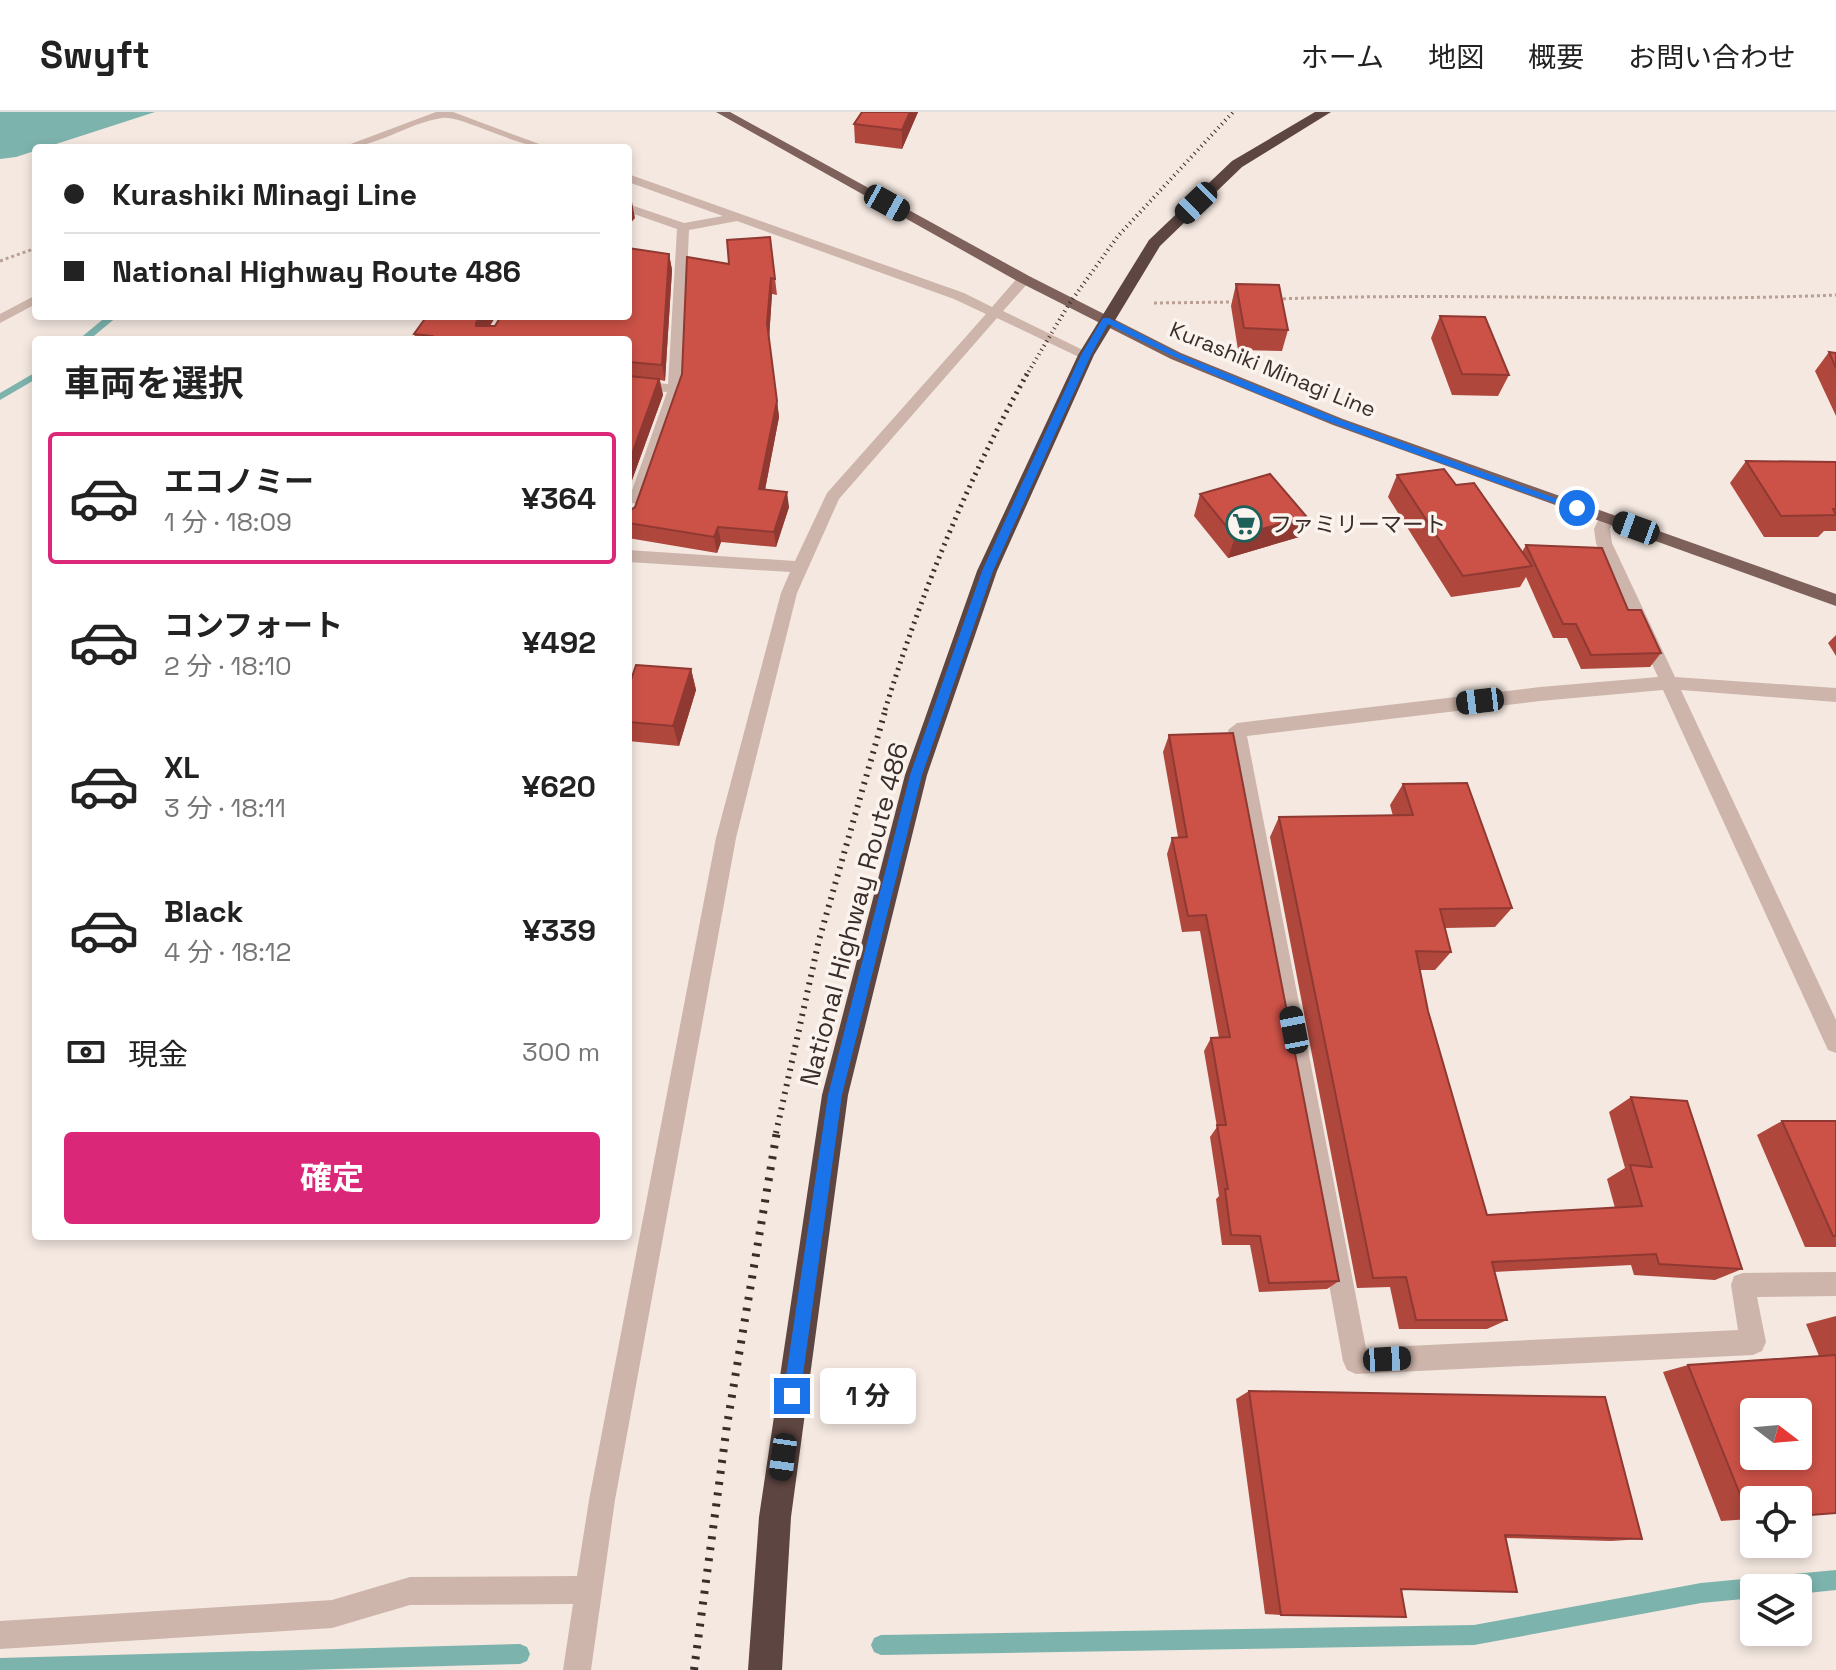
<!DOCTYPE html>
<html lang="ja">
<head>
<meta charset="utf-8">
<style>
  :root { --surface:#fff; --page:#f2f2f2; --text:#222; --muted:#767676; --line:#e0e0e0; --accent:#db2777 }
  body { margin:0; font-family:"Space Grotesk","Noto Sans JP",sans-serif; background:var(--page); color:var(--text); height:100vh; display:flex; flex-direction:column; font-size:30px; white-space:nowrap }
  * { box-sizing:border-box; margin:0 }
  p { font-size:26px; color:var(--muted) }
  .icon { flex:none; width:44px; height:44px; fill:none; stroke:currentColor; stroke-width:2; stroke-linecap:round; stroke-linejoin:round }
  .map { position:relative; flex:1; overflow:hidden }
  .sheet { position:absolute; left:32px; top:224px; width:600px; height:904px; display:flex; flex-direction:column; background:var(--surface); border-radius:8px; box-shadow:0 4px 12px #0003 }
  .sheet>* { flex:none }
  .guide { position:absolute; left:32px; top:32px; width:600px; height:176px; border-radius:8px; box-shadow:0 4px 12px #0003; display:grid; align-content:center; height:176px; padding:0 32px; background:var(--surface) }
  .needle { width:52px; rotate:106deg }
  .controls { position:absolute; left:1740px; top:1286px; display:grid; gap:16px }
  .controls a { display:grid; place-items:center; width:72px; height:72px; border-radius:8px; background:var(--surface); box-shadow:0 4px 12px #0003; font-size:40px }
  .end { position:absolute; width:36px; height:36px; margin:-18px; border:10px solid #1a73e8; background:#fff; box-shadow:0 0 0 4px #fff }
  .from { border-radius:50% }
  .bubble { position:absolute; height:56px; border-radius:8px; background:var(--surface); box-shadow:0 4px 12px #0003; font-size:26px; font-weight:700; line-height:56px; text-align:center }
  .car { position:absolute; width:24px; height:48px; margin:-24px -12px; border-radius:10px; box-shadow:0 0 6px 2px #0007; background:linear-gradient(#222 24%,#8ab4d8 0 40%,#222 0 76%,#8ab4d8 0 86%,#222 0) }
  .guide b { display:flex; align-items:center; gap:28px; height:76px; font-size:30px }
  .guide b+b { border-top:2px solid var(--line) }
  .guide i { width:20px; height:20px; background:var(--text) }
  ul { padding:0; list-style:none }
  li { display:flex; align-items:center; gap:24px; height:132px; margin:0 16px 12px; padding:0 16px; border:4px solid transparent; border-radius:8px }
  li div { flex:1 }
  li b { display:block; font-size:30px }
  li em { font-style:normal; font-weight:700 }
  li.current { border-color:var(--accent) }
  li>.icon { width:72px; height:72px; stroke-width:1.5 }
  h2 { padding:0 32px; font-size:36px; line-height:96px }
  .pay { display:flex; align-items:center; gap:20px; height:88px; padding:0 32px; font-size:30px }
  .pay p { margin-inline-start:auto }
  .button { display:flex; gap:16px; margin-top:auto; padding:16px 32px }
  .button a { flex:1; height:92px; border-radius:8px; background:var(--accent); color:#fff; font-size:32px; font-weight:700; line-height:92px; text-align:center }
  header { display:flex; align-items:center; gap:48px; box-sizing:border-box; height:112px; padding:0 40px; background:var(--surface); border-bottom:2px solid var(--line) }
  header strong { font-size:38px }
  nav { display:flex; gap:44px; margin-inline-start:auto; font-size:28px }
  .map>svg:first-child { display:block }
  .water { fill:#7db3ad }
  .lines { fill:none; stroke-linecap:round; stroke-linejoin:round }
  .stream { fill:#7db3ad; fill-rule:evenodd }
  .path { stroke:#ba9f95; stroke-width:3; stroke-dasharray:3 3; stroke-linecap:butt }
  .street { fill:#ceb5ab; fill-rule:evenodd }
  .primary { fill:#7e615b; fill-rule:evenodd }
  .highway { fill:#5d4541; fill-rule:evenodd }
  .rail-far3 { stroke:#3b2d2a; stroke-width:4; stroke-dasharray:1 4; stroke-linecap:butt }
  .rail-far2 { stroke:#3b2d2a; stroke-width:5; stroke-dasharray:2 5; stroke-linecap:butt }
  .rail-far1 { stroke:#3b2d2a; stroke-width:6; stroke-dasharray:2 6; stroke-linecap:butt }
  .rail { stroke:#3b2d2a; stroke-width:8; stroke-dasharray:3 8; stroke-linecap:butt }
  .wall { fill:#af473d }
  .shaded-wall { fill:#8f3932 }
  .building { fill:#cc5247; stroke:#8f3932; stroke-width:2; fill-rule:evenodd }
  .route { fill:#1a73e8 }
  .labels { text-anchor:middle; stroke-width:7; stroke-linejoin:round; paint-order:stroke }
  .far-street-label { font-size:22px; fill:#3b2d2a; stroke:#fbf3ed }
  .far-poi-label { font-size:22px; fill:#3b2d2a; stroke:#fbf3ed; text-anchor:start }
  .street-label { font-size:26px; fill:#3b2d2a; stroke:#fbf3ed }
</style>
</head>
<body>
<header>
<strong>Swyft</strong>
<nav><a>ホーム</a><a>地図</a><a>概要</a><a>お問い合わせ</a></nav>
</header>
<div class="map">
<svg width="1836" height="1558" viewBox="0 0 1836 1558">
  <rect width="100%" height="100%" fill="#f4e8e0"/>
  <path class="water" d="M0,0H155L16,45L0,47Z"/>
  <g class="lines">
    <g class="stream">
      <path d="M107,204H118L89,228H78Z"/>
      <path d="M36,260V267L0,288V281Z"/>
      <path d="M1836,1458V1478L1798,1482V1476H1754V1486L1701,1491L1474,1533L881,1543L874,1540L871,1533L874,1526L881,1523L1474,1513L1701,1471Z"/>
      <path d="M520,1532L527,1535L530,1542L527,1549L520,1552L300,1558H0V1546Z"/>
    </g>
    <g class="path">
      <path d="M0,149L36,136"/>
      <path d="M1277,187C1463,180 1650,191 1836,183"/>
      <path d="M1154,191L1235,190"/>
    </g>
    <g class="street">
      <path d="M436,0H453L550,36C518,36 461,3 442,6C407,11 377,36 340,36Z"/>
      <path d="M628,62L964,181L992,195L1019,164H1029V170L1003,199L1093,243L1081,246L997,206L839,387L797,481L736,726L615,1388L591,1558H563L573,1492L410,1493L332,1516L0,1537V1509L332,1488L410,1465L577,1464L589,1388L716,726L781,481L790,460L628,450V438L795,449L827,381L986,202L954,187L737,109L689,118L682,277L645,387L637,392L632,391L629,387L667,280L628,276V268L668,272L677,117L628,100V92L684,111L723,104L628,70Z"/>
      <path d="M36,183V192L0,211V202Z"/>
      <path d="M1607,401L1615,406L1610,417L1612,431L1675,565L1836,576V590L1681,578L1836,908V941L1828,938L1663,578L1540,589L1247,624L1366,1236L1738,1218L1731,1173L1734,1164L1743,1161L1836,1160V1184L1757,1185L1766,1230L1762,1239L1753,1243L1356,1262L1347,1258L1343,1249L1228,618L1237,611L1540,575L1658,565L1596,431L1594,417L1601,402Z"/>
    </g>
    <path class="primary" d="M716,0H730L1029,164L1181,241L1343,307L1836,482V494L1333,313L1171,247L1019,170Z"/>
    <path class="highway" d="M1315,0H1331L1242,55L1160,134L1094,243L997,459L927,663L848,983L791,1405L782,1558H748L759,1405L822,983L905,663L977,459L1078,243L1149,128L1232,49Z"/>
    <path class="rail-far3" d="M1026,264L1069,192L1118,124L1233,0"/>
    <path class="rail-far2" d="M885,598C921,482 967,368 1027,262"/>
    <path class="rail-far1" d="M776,1021L819,828L886,596"/>
    <path class="rail" d="M694,1558L727,1313L777,1019"/>
  </g>
  <g class="wall">
    <path d="M862,0H918L902,37L855,31L854,12Z"/>
    <path d="M770,125L777,183L772,182L769,226L779,305L765,378L789,395L776,435L721,430L717,441L628,426V400L635,395L729,152Z"/>
    <path d="M669,142L672,158L665,269L660,268L663,283L628,379V228H416L414,222L496,204L490,214H495Z"/>
    <path d="M1236,172L1288,218L1282,239L1238,238L1231,194Z"/>
    <path d="M1440,204L1509,263L1498,284L1452,283L1431,226Z"/>
    <path d="M1829,240L1836,241V304L1815,259Z"/>
    <path d="M1746,349L1836,350V419H1824L1818,425H1764L1730,371Z"/>
    <path d="M1397,363L1456,373L1522,440L1526,433L1628,498L1661,541L1650,555L1581,557L1567,526H1553L1526,465L1520,475L1451,485L1388,385Z"/>
    <path d="M1200,382L1299,425L1228,446L1194,404Z"/>
    <path d="M1836,523V544L1828,531Z"/>
    <path d="M691,557L696,578L679,634L628,629V577Z"/>
    <path d="M1169,623L1339,1169L1327,1177L1259,1180L1250,1133H1222L1216,1087L1219,1084L1210,1025L1217,1015L1204,939L1211,926H1219L1200,819L1182,820L1167,742L1172,726L1178,725L1163,640Z"/>
    <path d="M1403,672L1512,796L1495,815L1445,816L1451,840L1435,858H1420L1428,899L1487,1103L1615,1096L1607,1067L1625,1056L1609,1000L1631,985L1742,1157L1715,1168L1634,1163L1631,1153L1494,1160L1507,1208L1487,1217H1399L1390,1175L1357,1176L1270,725L1279,705L1393,704L1390,693Z"/>
    <path d="M1782,1009H1836V1135H1805L1757,1023Z"/>
    <path d="M1836,1204V1401L1721,1409L1663,1260L1688,1253L1819,1244L1806,1212Z"/>
    <path d="M1249,1279L1642,1427L1611,1429L1505,1426L1401,1477L1281,1503L1265,1502L1236,1287Z"/>
  </g>
  <g class="shaded-wall">
    <path d="M910,0H918L902,37V18Z"/>
    <path d="M632,90L635,106L628,114V95Z"/>
    <path d="M669,142L672,158L665,269L662,253Z"/>
    <path d="M771,166L772,182L769,227L767,211Z"/>
    <path d="M480,204H496L481,226L476,211Z"/>
    <path d="M659,267L663,283L628,379V353Z"/>
    <path d="M777,289L779,305L762,393L759,377Z"/>
    <path d="M787,380L789,395L776,435L774,420Z"/>
    <path d="M1306,404L1299,425L1228,446L1235,425Z"/>
    <path d="M718,415L721,430L717,441L714,425Z"/>
    <path d="M691,557L696,578L679,634L673,614Z"/>
  </g>
  <g class="building">
    <path d="M862,0H910L902,18L854,12Z"/>
    <path d="M770,125L775,167L771,166L767,211L777,289L759,377L787,380L774,420L718,415L714,425L628,411V400L635,395L682,262L687,145L729,152L727,128Z"/>
    <path d="M628,136L669,142L662,253L628,250V228H429L432,224L414,222L427,204H480L476,211V214H495L501,204H628Z"/>
    <path d="M1236,172L1279,173L1288,218L1244,216Z"/>
    <path d="M1440,204L1485,205L1509,263L1462,262Z"/>
    <path d="M1829,240L1836,241V256Z"/>
    <path d="M628,264L659,267L628,353Z"/>
    <path d="M1746,349L1836,350V397H1833L1836,403L1781,404Z"/>
    <path d="M1444,357L1456,373L1474,371L1532,454L1463,464L1397,363Z"/>
    <path d="M1270,362L1306,404L1235,425L1200,382Z"/>
    <path d="M1526,433L1602,436L1628,498H1641L1661,541L1591,543L1576,512H1563Z"/>
    <path d="M636,553L691,557L673,614L628,610V577Z"/>
    <path d="M1233,621L1339,1169L1269,1171L1260,1124L1231,1123L1225,1077H1228L1217,1013H1226L1211,926L1230,925L1206,803L1188,804L1172,726L1187,725L1169,623Z"/>
    <path d="M1467,671L1512,796L1440,797L1451,840L1416,839L1428,899L1487,1103L1642,1094L1630,1053L1652,1055L1631,985L1687,989L1742,1157L1659,1152L1656,1142L1492,1150L1507,1208H1416L1406,1165L1373,1166L1279,705L1413,703L1403,672Z"/>
    <path d="M1782,1009H1836V1124H1833Z"/>
    <path d="M1836,1243V1401L1798,1404V1388H1754V1407H1750L1688,1253ZM1754,1300H1798V1344H1754Z"/>
    <path d="M1249,1279L1605,1285L1642,1427L1505,1423L1517,1480L1401,1477L1406,1505L1281,1503Z"/>
  </g>
  <path class="route" d="M1103,206H1109L1179,242L1341,308L1582,396L1574,398C1416,342 1256,289 1108,212L1091,243L993,459L922,663L842,983L800,1284L798,1290L792,1293L786,1290L783,1284L828,983L910,663L982,459L1081,243Z"/>
  <defs>
    <symbol id="supermarket-ring" viewBox="-11 -11 22 22"><circle r="9.5" fill="#fbf3ed" stroke="#1d6059" stroke-width="1.5"/><path d="M-6-5.5h2.5l.6 2H6L4.5 2H-2.5L-4.4-4H-6ZM-1.5 3.2a1.3 1.3 0 1 0 .1 0ZM3 3.2a1.3 1.3 0 1 0 .1 0Z" fill="#1d6059"/></symbol>
  </defs>
  <g fill-rule="evenodd">
    <use href="#supermarket-ring" x="1224" y="392" width="40" height="40"/>
  </g>
  <g class="labels">
    <g class="far-street-label">
      <text transform="translate(1273 257) rotate(22)" y="8">Kurashiki Minagi Line</text>
    </g>
    <g class="far-poi-label">
      <text x="1270" y="420">ファミリーマート</text>
    </g>
    <g class="street-label">
      <text transform="translate(854 802) rotate(-75)" y="9">National Highway Route 486</text>
    </g>
  </g>
</svg>
<div class="controls">
<a><svg class="needle" viewBox="-14 -14 28 28"><path d="M0-13l5 13h-10z" fill="#e53935"/><path d="M0 13l5-13h-10z" fill="#767676"/></svg></a>
<a><svg class="icon" aria-label="locate" viewBox="0 0 24 24"><circle cx="12" cy="12" r="6"/><path d="M12 2v4M12 18v4M2 12h4M18 12h4"/></svg></a>
<a><svg class="icon" aria-label="layers" viewBox="0 0 24 24"><path d="M12 4l9 5-9 5-9-5zM3 14l9 5 9-5"/></svg></a>
</div>
<i class="end from" style="left:1577px;top:396px"></i>
<i class="end" style="left:792px;top:1284px"></i>
<div class="bubble" style="left:820px;top:1256px;width:96px">1 分</div>
<i class="car" style="left:887px;top:91px;rotate:119deg"></i>
<i class="car" style="left:1196px;top:91px;rotate:226deg"></i>
<i class="car" style="left:1636px;top:416px;rotate:290deg"></i>
<i class="car" style="left:1480px;top:589px;rotate:263deg"></i>
<i class="car" style="left:1294px;top:918px;rotate:349deg"></i>
<i class="car" style="left:1387px;top:1247px;rotate:87deg"></i>
<i class="car" style="left:783px;top:1345px;rotate:188deg"></i>
<div class="guide">
<b><i class="from"></i>Kurashiki Minagi Line</b>
<b><i></i>National Highway Route 486</b>
</div>
<section class="sheet">
<h2>車両を選択</h2>
<ul>
<li class="current"><svg class="icon" aria-label="car" viewBox="0 0 24 24"><path d="M5 17H2v-5l4-1 3-4h7l3 4 3 1v5h-3M9 17h6M6 11h13"/><circle cx="7" cy="17" r="2"/><circle cx="17" cy="17" r="2"/></svg><div><b>エコノミー</b><p>1 分 · 18:09</p></div><em>¥364</em></li>
<li><svg class="icon" aria-label="car" viewBox="0 0 24 24"><path d="M5 17H2v-5l4-1 3-4h7l3 4 3 1v5h-3M9 17h6M6 11h13"/><circle cx="7" cy="17" r="2"/><circle cx="17" cy="17" r="2"/></svg><div><b>コンフォート</b><p>2 分 · 18:10</p></div><em>¥492</em></li>
<li><svg class="icon" aria-label="car" viewBox="0 0 24 24"><path d="M5 17H2v-5l4-1 3-4h7l3 4 3 1v5h-3M9 17h6M6 11h13"/><circle cx="7" cy="17" r="2"/><circle cx="17" cy="17" r="2"/></svg><div><b>XL</b><p>3 分 · 18:11</p></div><em>¥620</em></li>
<li><svg class="icon" aria-label="car" viewBox="0 0 24 24"><path d="M5 17H2v-5l4-1 3-4h7l3 4 3 1v5h-3M9 17h6M6 11h13"/><circle cx="7" cy="17" r="2"/><circle cx="17" cy="17" r="2"/></svg><div><b>Black</b><p>4 分 · 18:12</p></div><em>¥339</em></li>
</ul>
<div class="pay"><svg class="icon" aria-label="cash" viewBox="0 0 24 24"><path d="M3 7h18v10H3z"/><circle cx="12" cy="12" r="2"/></svg>現金<p>300 m</p></div>
<div class="button"><a>確定</a></div>
</section>
</div>
</body>
</html>
